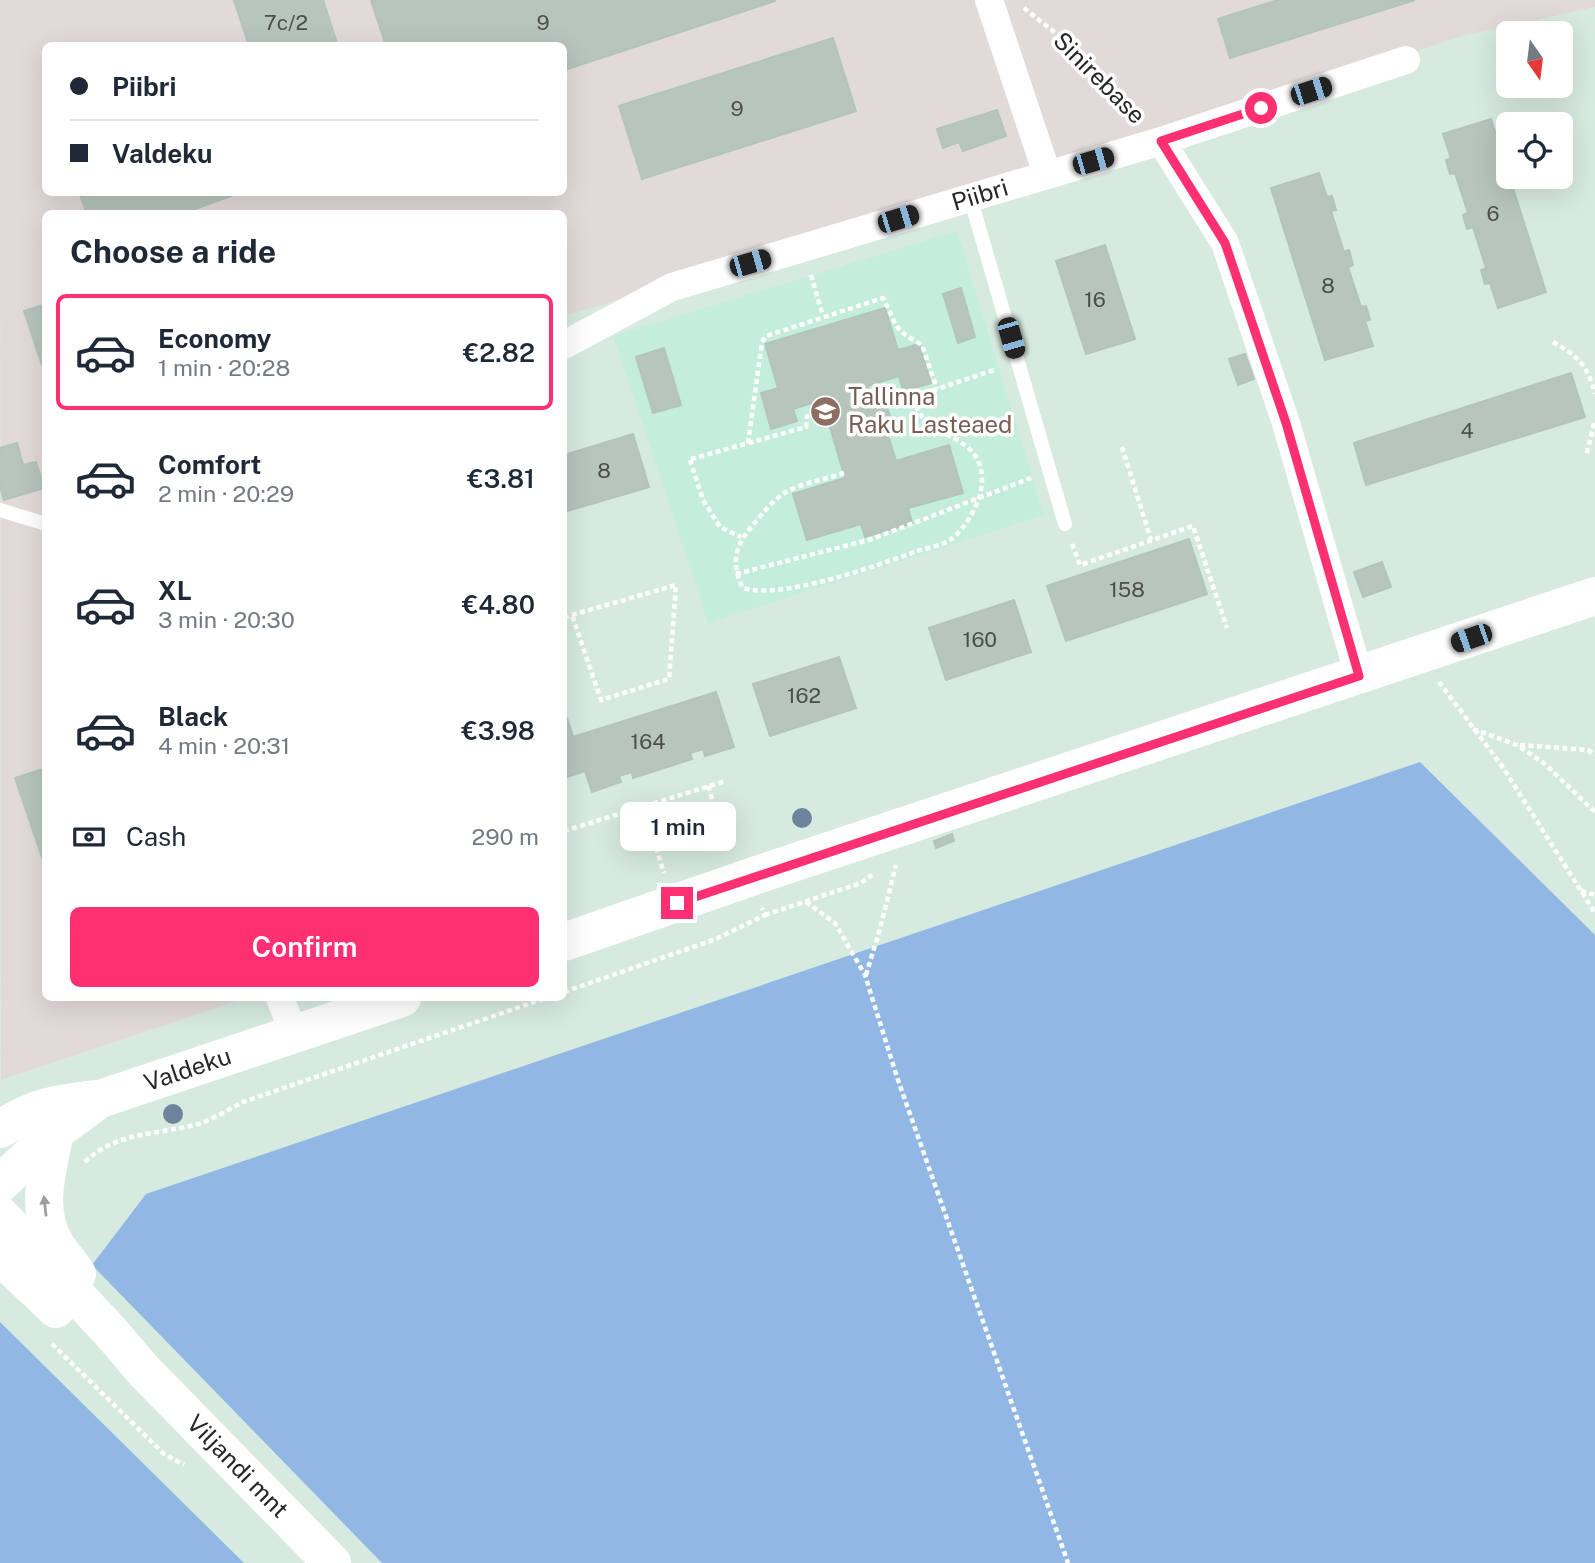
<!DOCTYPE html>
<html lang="en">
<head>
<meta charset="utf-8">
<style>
  :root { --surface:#fff; --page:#f2f2f3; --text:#1f2937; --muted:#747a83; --line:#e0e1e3; --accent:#ff3072 }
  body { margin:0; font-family:"Public Sans",sans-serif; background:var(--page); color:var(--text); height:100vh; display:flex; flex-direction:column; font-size:26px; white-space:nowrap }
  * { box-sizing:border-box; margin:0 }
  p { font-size:23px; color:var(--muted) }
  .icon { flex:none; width:38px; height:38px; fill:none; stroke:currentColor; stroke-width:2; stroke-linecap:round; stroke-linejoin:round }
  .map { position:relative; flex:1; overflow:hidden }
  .panel { position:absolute; left:42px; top:210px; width:525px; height:791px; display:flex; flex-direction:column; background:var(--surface); border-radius:10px; box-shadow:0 7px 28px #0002 }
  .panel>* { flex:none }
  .banner { position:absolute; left:42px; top:42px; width:525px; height:154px; border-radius:10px; box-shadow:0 7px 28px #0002; display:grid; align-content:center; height:154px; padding:0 28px; background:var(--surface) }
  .needle { width:46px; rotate:166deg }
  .controls { position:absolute; left:1496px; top:21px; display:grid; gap:14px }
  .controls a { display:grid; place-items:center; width:77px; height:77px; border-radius:10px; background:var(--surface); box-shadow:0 7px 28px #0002; font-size:35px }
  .end { position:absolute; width:32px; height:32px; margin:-16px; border:9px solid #ff3072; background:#fff; box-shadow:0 0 0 4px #fff }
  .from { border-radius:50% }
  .bubble { position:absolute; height:49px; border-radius:10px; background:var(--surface); box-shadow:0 7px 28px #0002; font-size:23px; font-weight:600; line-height:49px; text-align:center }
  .car { position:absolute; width:21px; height:42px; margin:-21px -10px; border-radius:9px; box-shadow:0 0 5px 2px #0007; background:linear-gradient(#222 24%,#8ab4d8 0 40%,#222 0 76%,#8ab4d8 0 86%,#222 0) }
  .banner b { display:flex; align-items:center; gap:24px; height:66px; font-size:26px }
  .banner b+b { border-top:2px solid var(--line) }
  .banner i { width:18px; height:18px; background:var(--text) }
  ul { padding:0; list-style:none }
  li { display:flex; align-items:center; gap:21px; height:116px; margin:0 14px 10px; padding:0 14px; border:4px solid transparent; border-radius:10px }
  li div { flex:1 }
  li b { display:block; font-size:26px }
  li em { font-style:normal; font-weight:600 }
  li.selected { border-color:var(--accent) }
  li>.icon { width:63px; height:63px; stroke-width:1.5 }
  h2 { padding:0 28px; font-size:32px; line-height:84px }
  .pay { display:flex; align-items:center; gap:18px; height:77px; padding:0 28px; font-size:26px }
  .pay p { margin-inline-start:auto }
  .action { display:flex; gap:14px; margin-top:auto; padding:14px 28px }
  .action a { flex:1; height:80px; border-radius:10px; background:var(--accent); color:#fff; font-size:28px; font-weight:600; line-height:80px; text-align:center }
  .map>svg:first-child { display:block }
  .industrial { fill:#e2dad9; fill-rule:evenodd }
  .education { fill:#c5eddb }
  .green { fill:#91b8e4 }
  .building { fill:#b7c5bd; stroke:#b1c5bc; stroke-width:2 }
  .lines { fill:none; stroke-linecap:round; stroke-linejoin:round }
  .path { stroke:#fff; stroke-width:4.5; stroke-dasharray:5 3.5; stroke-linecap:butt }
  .lane { stroke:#fff; stroke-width:14 }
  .street { stroke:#fff; stroke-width:28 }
  .secondary { stroke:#fff; stroke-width:38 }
  .tree { fill:#6d849c }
  .oneway { fill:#9e9e9e }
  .route { stroke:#ff3072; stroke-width:9 }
  .labels { text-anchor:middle; stroke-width:7; stroke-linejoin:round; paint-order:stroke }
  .number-label { font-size:21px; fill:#4b4e4c }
  .street-label { font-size:24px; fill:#272727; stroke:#fff }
  .education-label { font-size:24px; fill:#785e54; stroke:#fff; text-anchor:start }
</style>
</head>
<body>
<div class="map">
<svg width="1595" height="1563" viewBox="0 0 1595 1563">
  <rect width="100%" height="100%" fill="#d7eae0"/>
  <path class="industrial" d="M0,0H1595V7L1462,36L1133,148L564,316V214H46V998H239L240,1000L1,1080ZM46,46H564V192H46Z"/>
  <path class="education" d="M957,231L1044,515L708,623L613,336Z"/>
  <g class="green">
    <path d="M1420,762L1595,935V1563H382L92,1265L146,1194Z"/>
    <path d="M0,1322L244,1563H0Z"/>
  </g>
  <g class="building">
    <path d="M234,0H323L338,46H249Z"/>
    <path d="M371,0H774L775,1L564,70V46H386Z"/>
    <path d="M1278,0H1415L1230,58L1218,19Z"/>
    <path d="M833,38L856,111L642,179L619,106Z"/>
    <path d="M997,110L1006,136L963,151L959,142L943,148L937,129Z"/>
    <path d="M1491,119L1546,292L1498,308L1490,283L1485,284L1481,270L1486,268L1473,227L1467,229L1463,215L1468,213L1455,173L1450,174L1446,160L1451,158L1443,134Z"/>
    <path d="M1319,173L1327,197L1332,196L1336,210L1331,211L1344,252L1349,250L1353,265L1348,267L1361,307L1366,306L1370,320L1365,321L1373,346L1325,360L1271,188Z"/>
    <path d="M79,192H230L231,196L181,214H87Z"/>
    <path d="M1105,245L1135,339L1086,354L1056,261Z"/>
    <path d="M961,288L975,337L958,343L943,294Z"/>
    <path d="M46,304V364L42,365L24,311Z"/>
    <path d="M885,308L898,350L919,344L931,383L903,391L899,376L868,386L871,398L883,394L895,433L888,435L896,461L949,445L963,493L908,508L912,523L865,537L861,524L807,540L793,494L845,478L822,400L793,409L797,421L771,429L761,393L778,388L765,344Z"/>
    <path d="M664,348L681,405L653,413L636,357Z"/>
    <path d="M1245,354L1254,379L1238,385L1229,359Z"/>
    <path d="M1571,373L1585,417L1366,485L1354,443Z"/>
    <path d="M633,434L649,487L564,512V455Z"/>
    <path d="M17,443L23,465L36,462L44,488L4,500L0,486V448Z"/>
    <path d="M1189,539L1207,594L1066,641L1047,586Z"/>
    <path d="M1382,562L1391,587L1363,597L1354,572Z"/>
    <path d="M1014,600L1031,652L946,680L929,628Z"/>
    <path d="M839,657L856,708L770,736L753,684Z"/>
    <path d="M716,692L734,747L705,756L703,749L690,753L692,759L633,778L632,772L619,776L621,782L592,792L585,771L564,778V719L567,718L573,737Z"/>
    <path d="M46,768V869L15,778Z"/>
    <path d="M952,834L954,841L936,848L934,841Z"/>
  </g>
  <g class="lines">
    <g class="path">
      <path d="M1024,8L1067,42L1139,118"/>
      <path d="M811,275L823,316"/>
      <path d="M1553,342C1578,356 1588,366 1595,394"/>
      <path d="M892,404L997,369"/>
      <path d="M748,443L762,342L766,336L883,298C899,327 890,327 922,345L937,389"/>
      <path d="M1122,447L1151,540"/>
      <path d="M1587,453L1595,420"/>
      <path d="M691,459L806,427L807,416L825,409"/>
      <path d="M690,460L703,500L720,527L741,537"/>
      <path d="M844,473C826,479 802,483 786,492C775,499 766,509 758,519C738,541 728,559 743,588C782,600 875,566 915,552C925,548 941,546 950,540C966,529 983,499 982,479C981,435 935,440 919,412C917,408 915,402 914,397"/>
      <path d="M1072,544L1080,565L1193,526L1227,628"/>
      <path d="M736,574L872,539L1031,478"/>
      <path d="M564,618L572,615L676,585L669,679L601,700L572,615"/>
      <path d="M1439,682L1502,766L1595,913"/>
      <path d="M1473,729L1517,745L1545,764L1595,812"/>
      <path d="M1520,745L1588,750L1595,755"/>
      <path d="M708,786L728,849"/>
      <path d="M643,807L664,873"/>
      <path d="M564,831L726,781"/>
      <path d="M1581,891L1595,895"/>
      <path d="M806,902L835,923L865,975L897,1077L1068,1563"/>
      <path d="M765,915L861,883L872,875"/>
      <path d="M866,975L880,929L896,865"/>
      <path d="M564,992L716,939L765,915L762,908"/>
      <path d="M85,1162C116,1131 159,1135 198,1124C214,1119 229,1109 243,1102L546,998"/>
      <path d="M52,1344L163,1453L184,1465"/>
    </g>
    <g class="lane">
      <path d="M970,197L1065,524"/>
      <path d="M0,510L46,524"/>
    </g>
    <g class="street">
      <path d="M989,0L1047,174"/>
      <path d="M1161,141L1225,243L1286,423L1359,676"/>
      <path id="s1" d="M564,345L672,287L1161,141L1406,60"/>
      <path d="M280,998L294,1034"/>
    </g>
    <g class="secondary">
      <path d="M564,942L751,877L1595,596"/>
      <path d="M0,1129C37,1106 54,1104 96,1099"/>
      <path d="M55,1132C48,1169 35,1207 54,1242C60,1253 70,1263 77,1274"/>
      <path id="s2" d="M0,1184L55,1132L100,1099L402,998"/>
      <path id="s3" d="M0,1215L109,1330L144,1371L332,1563"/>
      <path d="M0,1256L56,1309"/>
    </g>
  </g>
  <g class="tree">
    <circle cx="802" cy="818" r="10"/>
    <circle cx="697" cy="837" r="10"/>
    <circle cx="173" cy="1114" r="10"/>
  </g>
  <defs><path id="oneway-solid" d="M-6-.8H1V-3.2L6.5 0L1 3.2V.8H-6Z" transform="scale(1.75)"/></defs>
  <use class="oneway" href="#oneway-solid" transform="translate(45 1206) rotate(-96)"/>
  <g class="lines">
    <path class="route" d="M677,903L1359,676L1286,423L1225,243L1161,141L1261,108"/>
  </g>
  <defs>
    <symbol id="school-disc" viewBox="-11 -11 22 22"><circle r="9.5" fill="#8d6e63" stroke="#fff"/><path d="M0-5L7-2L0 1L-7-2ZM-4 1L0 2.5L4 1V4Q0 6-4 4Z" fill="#fff"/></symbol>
  </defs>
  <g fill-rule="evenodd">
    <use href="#school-disc" x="808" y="394" width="35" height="35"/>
  </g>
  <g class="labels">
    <g class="number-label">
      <text x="286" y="30">7c/2</text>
      <text x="543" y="30">9</text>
      <text x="737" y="116">9</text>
      <text x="1493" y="221">6</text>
      <text x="1328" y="293">8</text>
      <text x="1095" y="307">16</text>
      <text x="1467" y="438">4</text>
      <text x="604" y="478">8</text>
      <text x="1127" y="597">158</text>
      <text x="980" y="647">160</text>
      <text x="804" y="703">162</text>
      <text x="648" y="749">164</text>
    </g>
    <g class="street-label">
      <text transform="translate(1099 78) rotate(45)" y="8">Sinirebase</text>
      <text dy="8" stroke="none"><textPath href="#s1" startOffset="444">Piibri</textPath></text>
      <text dy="8" stroke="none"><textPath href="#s2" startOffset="224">Valdeku</textPath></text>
      <text dy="8" stroke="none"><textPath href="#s3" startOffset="346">Viljandi mnt</textPath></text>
    </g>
    <g class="education-label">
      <text x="848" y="405">Tallinna<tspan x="848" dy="28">Raku Lasteaed</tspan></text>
    </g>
  </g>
</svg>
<div class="controls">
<a><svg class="needle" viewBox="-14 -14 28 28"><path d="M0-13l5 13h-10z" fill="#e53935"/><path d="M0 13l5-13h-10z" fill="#747a83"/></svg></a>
<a><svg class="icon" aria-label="locate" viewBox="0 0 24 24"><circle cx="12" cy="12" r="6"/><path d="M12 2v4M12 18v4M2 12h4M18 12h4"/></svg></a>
</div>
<i class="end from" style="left:1261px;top:108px"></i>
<i class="end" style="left:677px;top:903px"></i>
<div class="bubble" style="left:620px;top:802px;width:116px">1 min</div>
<i class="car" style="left:1311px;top:91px;rotate:72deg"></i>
<i class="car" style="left:1093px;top:161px;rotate:74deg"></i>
<i class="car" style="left:898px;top:219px;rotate:73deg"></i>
<i class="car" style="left:750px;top:263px;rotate:74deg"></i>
<i class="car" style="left:1011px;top:338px;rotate:164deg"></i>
<i class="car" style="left:1471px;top:638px;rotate:251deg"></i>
<div class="banner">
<b><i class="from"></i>Piibri</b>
<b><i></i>Valdeku</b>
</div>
<section class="panel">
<h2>Choose a ride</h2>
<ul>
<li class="selected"><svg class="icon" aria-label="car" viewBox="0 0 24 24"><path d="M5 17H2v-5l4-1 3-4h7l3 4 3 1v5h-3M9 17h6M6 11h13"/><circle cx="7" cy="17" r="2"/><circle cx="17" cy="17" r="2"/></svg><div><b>Economy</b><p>1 min · 20:28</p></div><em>€2.82</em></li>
<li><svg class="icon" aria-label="car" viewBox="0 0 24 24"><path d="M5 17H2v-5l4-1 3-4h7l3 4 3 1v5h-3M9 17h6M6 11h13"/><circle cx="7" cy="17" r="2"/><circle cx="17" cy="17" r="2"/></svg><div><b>Comfort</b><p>2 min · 20:29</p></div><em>€3.81</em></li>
<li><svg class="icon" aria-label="car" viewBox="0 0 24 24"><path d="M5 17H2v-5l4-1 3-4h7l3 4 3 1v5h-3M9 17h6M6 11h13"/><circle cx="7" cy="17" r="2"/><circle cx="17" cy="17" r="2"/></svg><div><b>XL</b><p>3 min · 20:30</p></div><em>€4.80</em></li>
<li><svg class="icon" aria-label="car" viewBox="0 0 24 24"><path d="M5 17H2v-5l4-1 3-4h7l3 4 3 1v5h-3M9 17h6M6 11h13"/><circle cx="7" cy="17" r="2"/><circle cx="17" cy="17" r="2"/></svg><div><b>Black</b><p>4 min · 20:31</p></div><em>€3.98</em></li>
</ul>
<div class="pay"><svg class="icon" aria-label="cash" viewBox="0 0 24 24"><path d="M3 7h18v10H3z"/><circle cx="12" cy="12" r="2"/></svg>Cash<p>290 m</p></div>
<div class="action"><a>Confirm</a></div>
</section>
</div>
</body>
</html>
